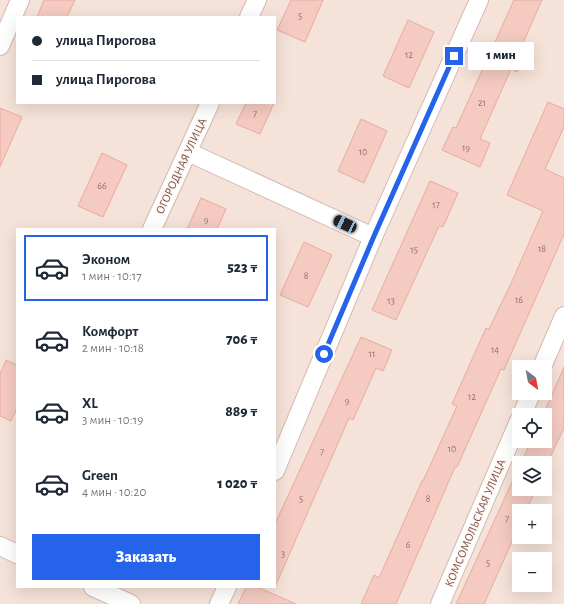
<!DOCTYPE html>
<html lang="ru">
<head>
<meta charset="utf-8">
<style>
  :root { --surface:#fff; --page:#f2f2f3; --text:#1f2937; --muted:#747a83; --line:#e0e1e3; --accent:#2563eb }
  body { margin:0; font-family:"Alegreya Sans",sans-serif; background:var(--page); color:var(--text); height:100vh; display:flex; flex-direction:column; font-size:15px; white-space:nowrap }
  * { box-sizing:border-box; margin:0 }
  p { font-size:13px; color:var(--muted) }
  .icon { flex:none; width:22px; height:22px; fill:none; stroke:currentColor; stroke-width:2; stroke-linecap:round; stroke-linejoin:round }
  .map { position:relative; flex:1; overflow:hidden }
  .details { position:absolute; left:16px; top:228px; width:260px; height:360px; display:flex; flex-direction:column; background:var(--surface); border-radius:0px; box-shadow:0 4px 16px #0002 }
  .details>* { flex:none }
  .top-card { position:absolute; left:16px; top:16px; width:260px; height:88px; border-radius:0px; box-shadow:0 4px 16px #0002; display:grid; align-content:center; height:88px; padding:0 16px; background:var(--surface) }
  .needle { width:26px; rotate:148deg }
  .buttons { position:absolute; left:512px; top:360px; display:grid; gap:8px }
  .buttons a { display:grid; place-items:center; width:40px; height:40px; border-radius:0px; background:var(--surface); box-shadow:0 4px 16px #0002; font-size:20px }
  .end { position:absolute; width:18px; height:18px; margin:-9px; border:5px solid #2563eb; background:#fff; box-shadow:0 0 0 2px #fff }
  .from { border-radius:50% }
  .bubble { position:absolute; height:28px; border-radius:0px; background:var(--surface); box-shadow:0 4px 16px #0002; font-size:13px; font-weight:800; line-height:28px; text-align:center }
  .car { position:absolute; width:12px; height:24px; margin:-12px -6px; border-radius:5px; box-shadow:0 0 3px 1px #0007; background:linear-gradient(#222 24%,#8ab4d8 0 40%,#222 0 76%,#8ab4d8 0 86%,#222 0) }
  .top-card b { display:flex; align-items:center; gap:14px; height:38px; font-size:15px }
  .top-card b+b { border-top:1px solid var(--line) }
  .top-card i { width:10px; height:10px; background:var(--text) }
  ul { padding:7px 0 0; list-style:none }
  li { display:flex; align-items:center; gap:12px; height:66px; margin:0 8px 6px; padding:0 8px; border:2px solid transparent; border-radius:0px }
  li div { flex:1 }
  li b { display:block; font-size:15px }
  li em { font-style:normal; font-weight:800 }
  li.current { border-color:var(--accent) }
  li>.icon { width:36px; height:36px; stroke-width:1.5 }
  .button { display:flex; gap:8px; margin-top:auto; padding:8px 16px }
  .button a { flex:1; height:46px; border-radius:0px; background:var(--accent); color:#fff; font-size:16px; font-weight:800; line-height:46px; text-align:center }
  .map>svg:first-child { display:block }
  .residential { fill:#f5e2d8; fill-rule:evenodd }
  .building { fill:#f4cac1; stroke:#e7aca0 }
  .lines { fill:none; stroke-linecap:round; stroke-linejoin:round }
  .street-casing { stroke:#d3b9b1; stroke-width:20 }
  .street { stroke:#fff; stroke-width:18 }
  .route { stroke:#2563eb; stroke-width:5 }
  .labels { text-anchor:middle; stroke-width:3; stroke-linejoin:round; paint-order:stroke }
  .number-label { font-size:10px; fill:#987068 }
  .street-label { font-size:12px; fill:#7a524b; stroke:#fff7f1 }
</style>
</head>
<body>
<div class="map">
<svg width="564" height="604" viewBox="0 0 564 604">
  <rect width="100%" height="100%" fill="#fdf2ea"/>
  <path class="residential" d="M0,0H564V604H0ZM17,17H275V103H17ZM17,229H275V587H17ZM519,367H545V393H519ZM519,415H545V441H519ZM519,463H545V489H519ZM519,511H545V537H519ZM519,559H545V585H519Z"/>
  <g class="building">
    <path d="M44,0H75L67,17H37Z"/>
    <path d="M291,0H323L305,42L277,30Z"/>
    <path d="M514,0H542L523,43L529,46L517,72L511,69L480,139L490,143L480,167L442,150L453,127L456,128Z"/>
    <path d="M408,20L434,32L409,88L383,76Z"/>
    <path d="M548,102L564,109V127L545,169L564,178V234L504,370L501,369L457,467H455L396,604H361L374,575L379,578L422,481H423L457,406L452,404L486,328L489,329L513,279L543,211L507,195Z"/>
    <path d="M246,103H274L260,134L236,124Z"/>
    <path d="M0,108L22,117L0,167Z"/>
    <path d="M361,119L387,131L364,183L338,171Z"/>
    <path d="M102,153L127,165L103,217L78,206Z"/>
    <path d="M430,181L458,193L443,227L439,226L396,320L372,310Z"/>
    <path d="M201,198L226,209L217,229H187Z"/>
    <path d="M304,242L332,255L308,307L280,295Z"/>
    <path d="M361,337L392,350L383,371L376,368L353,420L349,418L275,587V524Z"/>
    <path d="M6,360L17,365V408L11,421L0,416V374Z"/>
    <path d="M564,367V428L554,449L545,470V463H521L531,441H545V415H543Z"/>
    <path d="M519,467V489H536L526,511H519V526L484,604H456Z"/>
    <path d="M246,587H257L296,604H238Z"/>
  </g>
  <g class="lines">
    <defs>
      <g id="street">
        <path d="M249,17L257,0"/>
        <path d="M0,46L20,0"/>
        <path d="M188,152L373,237"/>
        <path d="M152,229L210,103"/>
        <path d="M542,367L564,316"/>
        <path d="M522,415L531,393"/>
        <path d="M275,471L373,237L479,0"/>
        <path d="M0,546L17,554"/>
        <path d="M93,587L131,604"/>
        <path d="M219,604L227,587"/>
        <path d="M440,604L519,421"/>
      </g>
    </defs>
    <use href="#street" class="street-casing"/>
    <use href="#street" class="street"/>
  </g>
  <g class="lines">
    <path class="route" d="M324,354L374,236L454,56"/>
  </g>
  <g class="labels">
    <g class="number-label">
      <text x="300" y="19">5</text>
      <text x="409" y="58">12</text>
      <text x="482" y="106">21</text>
      <text x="255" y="117">7</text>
      <text x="466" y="151">19</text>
      <text x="363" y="155">10</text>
      <text x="102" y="189">66</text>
      <text x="436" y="208">17</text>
      <text x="206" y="223">9</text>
      <text x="542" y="252">18</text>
      <text x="414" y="253">15</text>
      <text x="306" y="279">8</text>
      <text x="519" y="303">16</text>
      <text x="391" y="304">13</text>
      <text x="495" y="353">14</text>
      <text x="372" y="357">11</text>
      <text x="472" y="400">12</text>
      <text x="347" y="404">9</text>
      <text x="452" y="452">10</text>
      <text x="322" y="455">7</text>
      <text x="301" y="502">5</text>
      <text x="428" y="502">8</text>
      <text x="507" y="522">7</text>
      <text x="408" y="548">6</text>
      <text x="283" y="557">3</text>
      <text x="488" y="566">5</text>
    </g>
    <g class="street-label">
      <text transform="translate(181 166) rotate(-65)" y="4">ОГОРОДНАЯ УЛИЦА</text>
      <text transform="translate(475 523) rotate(-67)" y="4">КОМСОМОЛЬСКАЯ УЛИЦА</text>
    </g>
  </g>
</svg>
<div class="buttons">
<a><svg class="needle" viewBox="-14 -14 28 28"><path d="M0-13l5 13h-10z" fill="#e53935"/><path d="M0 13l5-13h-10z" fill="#747a83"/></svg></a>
<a><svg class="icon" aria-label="locate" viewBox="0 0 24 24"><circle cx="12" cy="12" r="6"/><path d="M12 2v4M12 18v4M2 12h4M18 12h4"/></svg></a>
<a><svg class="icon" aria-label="layers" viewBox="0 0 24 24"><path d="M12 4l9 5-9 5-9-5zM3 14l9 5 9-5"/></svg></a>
<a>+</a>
<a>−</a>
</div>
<i class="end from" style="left:324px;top:354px"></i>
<i class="end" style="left:454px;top:56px"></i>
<div class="bubble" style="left:468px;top:42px;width:66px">1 мин</div>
<i class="car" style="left:345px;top:224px;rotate:295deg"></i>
<div class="top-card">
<b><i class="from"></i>улица Пирогова</b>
<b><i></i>улица Пирогова</b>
</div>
<section class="details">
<ul>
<li class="current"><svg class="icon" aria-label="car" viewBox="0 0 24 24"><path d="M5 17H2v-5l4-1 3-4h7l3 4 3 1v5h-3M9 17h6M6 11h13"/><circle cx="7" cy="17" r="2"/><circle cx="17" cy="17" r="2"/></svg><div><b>Эконом</b><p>1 мин · 10:17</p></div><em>523 ₸</em></li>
<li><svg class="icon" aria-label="car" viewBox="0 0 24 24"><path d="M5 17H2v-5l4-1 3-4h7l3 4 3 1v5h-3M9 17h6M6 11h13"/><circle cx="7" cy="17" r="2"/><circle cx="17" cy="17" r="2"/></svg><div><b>Комфорт</b><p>2 мин · 10:18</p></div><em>706 ₸</em></li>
<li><svg class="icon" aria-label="car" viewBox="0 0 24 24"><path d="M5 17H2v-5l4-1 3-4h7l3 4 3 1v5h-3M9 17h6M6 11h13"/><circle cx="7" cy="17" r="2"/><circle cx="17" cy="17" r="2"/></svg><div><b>XL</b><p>3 мин · 10:19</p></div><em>889 ₸</em></li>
<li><svg class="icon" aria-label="car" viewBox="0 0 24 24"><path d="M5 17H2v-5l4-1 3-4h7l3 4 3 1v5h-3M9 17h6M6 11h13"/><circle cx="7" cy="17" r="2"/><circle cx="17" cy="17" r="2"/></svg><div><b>Green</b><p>4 мин · 10:20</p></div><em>1 020 ₸</em></li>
</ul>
<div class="button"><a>Заказать</a></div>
</section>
</div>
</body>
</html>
